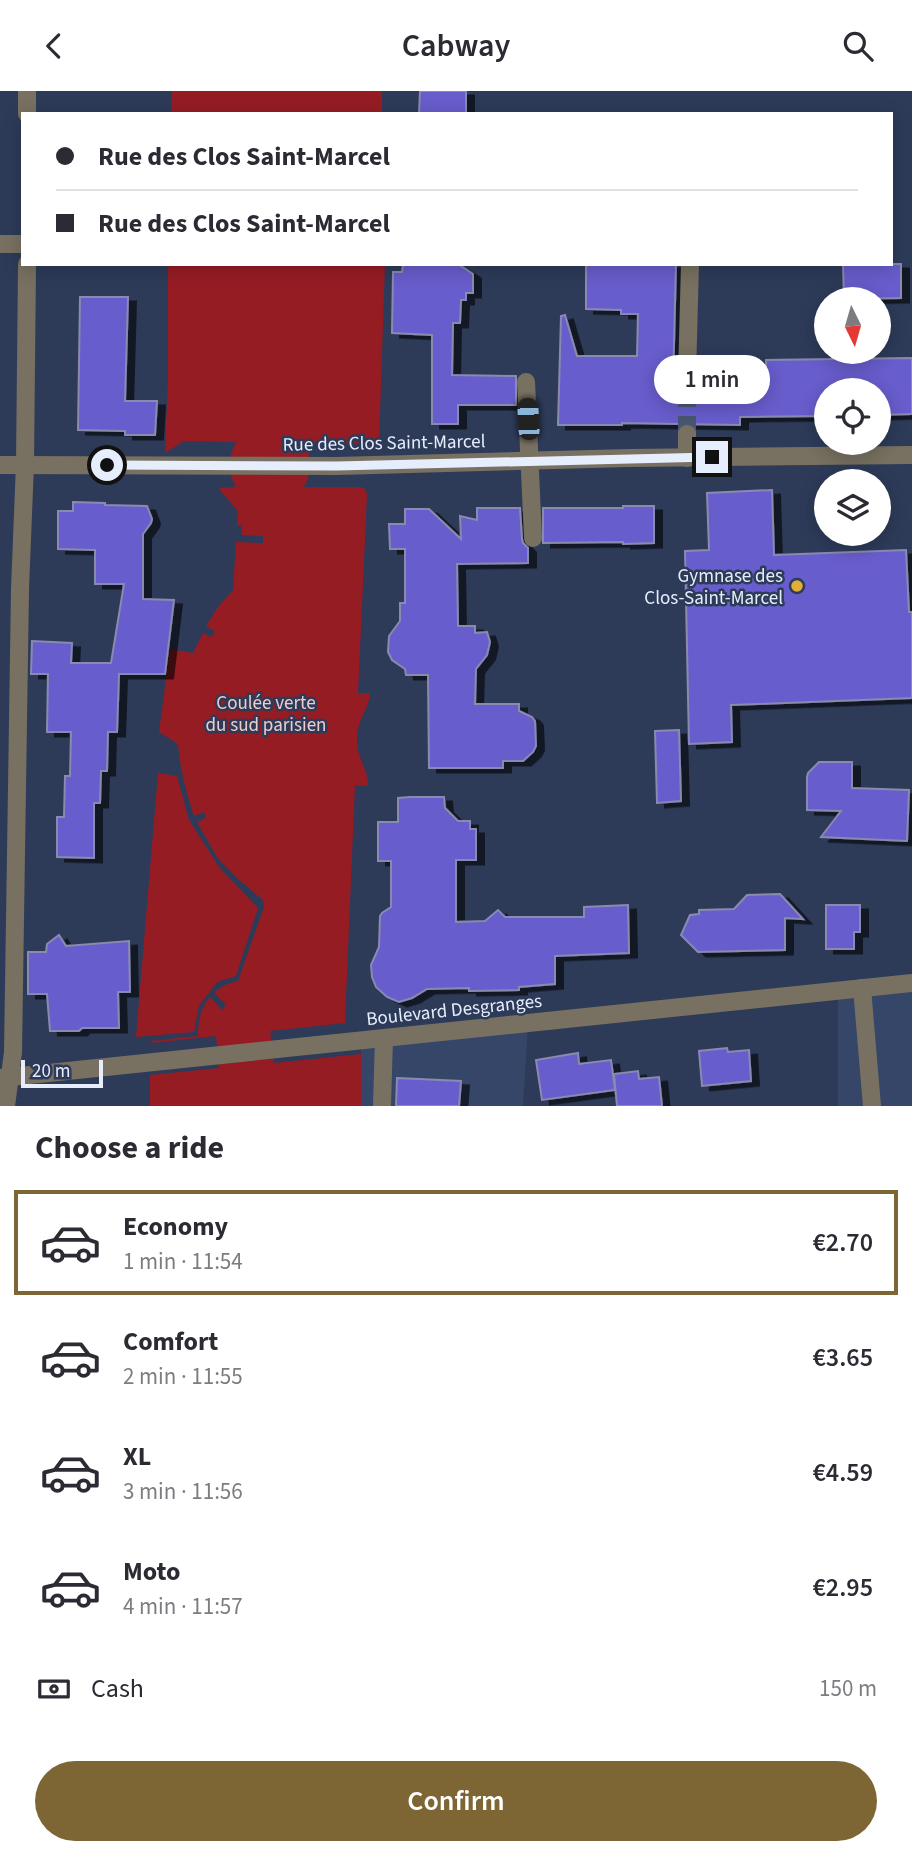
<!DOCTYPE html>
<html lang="en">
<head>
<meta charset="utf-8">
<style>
  :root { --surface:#fff; --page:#f7f7f7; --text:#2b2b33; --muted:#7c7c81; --line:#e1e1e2; --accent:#7e6634 }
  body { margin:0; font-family:"Source Sans 3",sans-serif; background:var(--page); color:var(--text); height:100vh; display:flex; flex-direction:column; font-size:26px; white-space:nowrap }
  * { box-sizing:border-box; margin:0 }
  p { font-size:23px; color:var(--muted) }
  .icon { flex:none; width:38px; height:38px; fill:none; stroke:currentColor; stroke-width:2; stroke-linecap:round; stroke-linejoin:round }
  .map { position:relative; height:1015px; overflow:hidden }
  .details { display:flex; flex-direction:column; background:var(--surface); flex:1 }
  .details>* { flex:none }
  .guide { position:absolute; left:21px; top:21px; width:872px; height:154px; border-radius:0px; box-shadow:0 4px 18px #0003; display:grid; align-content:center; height:154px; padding:0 35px; background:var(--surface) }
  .needle { width:46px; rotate:175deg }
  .tools { position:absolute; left:814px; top:196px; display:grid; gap:14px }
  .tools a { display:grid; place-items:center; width:77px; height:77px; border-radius:50%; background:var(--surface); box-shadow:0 4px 18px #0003; font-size:35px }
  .scale { position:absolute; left:21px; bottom:18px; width:82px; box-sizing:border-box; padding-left:7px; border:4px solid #e6eefd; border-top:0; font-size:19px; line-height:24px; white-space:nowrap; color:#e6eefd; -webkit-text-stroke:5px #2d3b59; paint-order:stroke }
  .end { position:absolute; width:32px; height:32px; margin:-16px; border:9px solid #e6eefd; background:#111; box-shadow:0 0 0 4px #111 }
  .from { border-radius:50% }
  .bubble { position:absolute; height:49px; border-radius:24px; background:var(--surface); box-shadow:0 4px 18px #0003; font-size:23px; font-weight:600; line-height:49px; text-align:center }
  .car { position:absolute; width:21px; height:42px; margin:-21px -10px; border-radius:9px; box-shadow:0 0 5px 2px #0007; background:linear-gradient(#222 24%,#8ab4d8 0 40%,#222 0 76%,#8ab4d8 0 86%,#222 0) }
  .guide b { display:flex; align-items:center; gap:24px; height:66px; font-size:26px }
  .guide b+b { border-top:2px solid var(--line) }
  .guide i { width:18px; height:18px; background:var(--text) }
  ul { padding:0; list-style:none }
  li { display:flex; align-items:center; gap:21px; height:105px; margin:0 14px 10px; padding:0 21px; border:4px solid transparent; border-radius:0px }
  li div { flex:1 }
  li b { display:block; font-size:26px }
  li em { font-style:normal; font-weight:600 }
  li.active { border-color:var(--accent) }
  li>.icon { width:63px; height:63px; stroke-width:1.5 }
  h2 { padding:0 35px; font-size:32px; line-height:84px }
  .pay { display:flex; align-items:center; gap:18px; height:77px; padding:0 35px; font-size:26px }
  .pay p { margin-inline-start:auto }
  .button { display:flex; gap:14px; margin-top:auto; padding:14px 35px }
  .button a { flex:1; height:80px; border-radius:42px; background:var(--accent); color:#fff; font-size:28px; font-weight:600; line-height:80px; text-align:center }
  header { display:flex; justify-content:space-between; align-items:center; height:91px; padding:0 35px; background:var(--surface); font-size:32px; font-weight:600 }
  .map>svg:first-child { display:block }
  .built { fill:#354669 }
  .green { fill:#961c24 }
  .building { fill:#675dcc; stroke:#898aaf; stroke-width:2; filter:url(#shadow) }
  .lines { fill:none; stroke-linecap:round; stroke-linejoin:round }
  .minor-tunnel { stroke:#495672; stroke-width:18; stroke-dasharray:18 9; stroke-linecap:butt }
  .minor { stroke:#787161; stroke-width:18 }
  .route { stroke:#e6eefd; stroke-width:9 }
  .poi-dot { fill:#e3ae35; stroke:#2d3b59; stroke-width:2.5 }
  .labels { text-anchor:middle; stroke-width:5; stroke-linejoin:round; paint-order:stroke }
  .street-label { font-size:19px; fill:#e6eefd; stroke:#2d3b59 }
  .poi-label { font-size:19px; fill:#e6eefd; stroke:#2d3b59; text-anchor:end }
  .park-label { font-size:19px; fill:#efccc9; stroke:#2d3b59 }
</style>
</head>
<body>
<header><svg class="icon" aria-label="back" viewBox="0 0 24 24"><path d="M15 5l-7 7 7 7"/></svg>Cabway<svg class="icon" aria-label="search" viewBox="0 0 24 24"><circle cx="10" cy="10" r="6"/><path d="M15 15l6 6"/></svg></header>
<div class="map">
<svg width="912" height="1015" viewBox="0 0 912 1015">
  <defs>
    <filter id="shadow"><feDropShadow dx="8" dy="4.5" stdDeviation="0" flood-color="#0009"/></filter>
  </defs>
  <rect width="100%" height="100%" fill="#2d3b59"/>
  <g class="built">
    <path d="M912,892V1015H838V900Z"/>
    <path d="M528,932L523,1015H361V949Z"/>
  </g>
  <g class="green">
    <path d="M172,0H382V23H171Z"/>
    <path d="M168,173H385L379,353L305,352C312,368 312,381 304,396H361L365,398L367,403L358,602H370C369,619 356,629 357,651C357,667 369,680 368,695L355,694L345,930L346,932L270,940L274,972L361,963V1015H150V984L219,977L216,945L151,952V950L198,945C198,930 200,918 210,906L222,919L226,914L214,901L225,894L238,890L264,816L263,809L238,788L217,766L197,731L206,727L204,721L194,725C186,701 180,678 178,653L159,641L170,558L193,562L203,542L212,546L215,540L206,535L218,516L233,499L236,451L263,452V445L242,444V434H237L238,420L219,398V397L236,396C227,380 228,367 236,351L184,350L165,362L168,285Z"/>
    <path d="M158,682L177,685L189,729L219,776L258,817L236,885L217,891L199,915L194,941L136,946Z"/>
  </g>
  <g class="building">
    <path d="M420,0H466V23H419Z"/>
    <path d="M403,173H458L473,183V202H466V209H461L460,232H453L452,284L516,285V314H458V333H432V244L392,242L393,181H402Z"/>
    <path d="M586,173H676L673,292H678L686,296L695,292L715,293V282L728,270L737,278L766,279V269L912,267V323L878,324V299H826V325L740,326V334L622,332V334H558L561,225L565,224L577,265H637L638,223H621V219L586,218Z"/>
    <path d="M843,173H901V207L844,208Z"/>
    <path d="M80,206H128L125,310H157L155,344H125V340L78,339Z"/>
    <path d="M772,399L774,464L906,459L909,521H912V607L731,614L732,651L689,653L685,460L709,459L707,402Z"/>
    <path d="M73,411L105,412V414L147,415L152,428L151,432L143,443V508L174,509L165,583H119L117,641H108L107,680H101L100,712H94V767L57,766V726H64L65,685H70L71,641H47L48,583H31L32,550L72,552L71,572H111L124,493H95V459L58,458V420H73Z"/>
    <path d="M623,415H654V452L623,453V451L543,452V417H623Z"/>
    <path d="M477,417H520L522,448L523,452L528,457V472L457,473L458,535H475V542L487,541L490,551L487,564L476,578L475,613H519V620L532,626L535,630L536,655L533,661L523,670H503V677H429L428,584H406L405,578L392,569L388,561L389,545L400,530V512H405V458H390L389,433H405V418H429L461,448L460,425L477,429Z"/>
    <path d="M679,639L681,710L657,712L655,640Z"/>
    <path d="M819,671H852V697L909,699L907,750L821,746L841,720L807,719V686L808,682Z"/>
    <path d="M410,706H444L445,717L458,730H470V738H476V769H456V831L485,830L498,819L505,826H584V816L628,814L629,862L555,865V893L519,896V899L469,900V897L427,898L412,907L399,911L387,906L376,896L372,886L371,874L379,856L380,825L382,822L391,816V770H378V731H398V707Z"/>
    <path d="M780,803L803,828L785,827V859L698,861L681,844L690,824L699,823V819L734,818L747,804Z"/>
    <path d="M826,814H860V841H854V858H826Z"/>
    <path d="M59,844L66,855L129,850L130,901H118L119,937H82L79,940H50L47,903H28V861H46L47,853Z"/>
    <path d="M727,957L728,961L749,959L751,990L702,995L699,960Z"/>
    <path d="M578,962L579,973L611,969L615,999L542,1009L536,969Z"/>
    <path d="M638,980L639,988L659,986L662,1015H617L614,983Z"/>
    <path d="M397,987L461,990L459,1015H396Z"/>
  </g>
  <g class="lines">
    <path class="minor-tunnel" d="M687,343V285"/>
    <g class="minor">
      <path d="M27,0V23"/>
      <path d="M0,153H23"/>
      <path d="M687,285L690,173"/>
      <path d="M526,291L533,447"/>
      <path d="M687,343V367"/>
      <path d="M0,374L337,375L628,367L912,364"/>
      <path d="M862,897L872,1015"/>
      <path d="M0,987L912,892"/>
      <path d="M6,1015L13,961L20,498L25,373L27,173"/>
      <path d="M382,1015L384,947"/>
    </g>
  </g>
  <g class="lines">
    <path class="route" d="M107,374L337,375L712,366"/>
  </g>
  <circle class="poi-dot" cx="797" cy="495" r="7"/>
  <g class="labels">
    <g class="street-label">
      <text transform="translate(384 351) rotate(-1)" y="7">Rue des Clos Saint-Marcel</text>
      <text transform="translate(454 918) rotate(-6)" y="7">Boulevard Desgranges</text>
    </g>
    <g class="poi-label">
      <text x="783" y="491">Gymnase des<tspan x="783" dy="22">Clos-Saint-Marcel</tspan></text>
    </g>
    <g class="park-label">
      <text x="266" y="618">Coulée verte<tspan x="266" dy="22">du sud parisien</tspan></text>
    </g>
  </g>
</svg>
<div class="tools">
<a><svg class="needle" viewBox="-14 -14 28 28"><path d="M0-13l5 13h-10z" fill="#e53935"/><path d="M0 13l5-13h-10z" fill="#7c7c81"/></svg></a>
<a><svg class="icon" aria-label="locate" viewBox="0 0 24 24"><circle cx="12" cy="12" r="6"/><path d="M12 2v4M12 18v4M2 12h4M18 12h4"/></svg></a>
<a><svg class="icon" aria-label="layers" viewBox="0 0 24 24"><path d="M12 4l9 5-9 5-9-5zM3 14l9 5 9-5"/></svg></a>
</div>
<div class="scale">20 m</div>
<i class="end from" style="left:107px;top:374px"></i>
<i class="end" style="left:712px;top:366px"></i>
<div class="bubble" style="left:654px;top:264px;width:116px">1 min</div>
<i class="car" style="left:528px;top:328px;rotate:357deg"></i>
<div class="guide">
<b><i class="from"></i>Rue des Clos Saint-Marcel</b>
<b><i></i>Rue des Clos Saint-Marcel</b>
</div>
</div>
<section class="details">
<h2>Choose a ride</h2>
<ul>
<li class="active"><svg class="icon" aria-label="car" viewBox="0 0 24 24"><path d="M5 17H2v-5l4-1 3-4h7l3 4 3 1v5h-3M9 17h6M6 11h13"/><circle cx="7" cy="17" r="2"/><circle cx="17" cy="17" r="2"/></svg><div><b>Economy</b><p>1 min · 11:54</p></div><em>€2.70</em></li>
<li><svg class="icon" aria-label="car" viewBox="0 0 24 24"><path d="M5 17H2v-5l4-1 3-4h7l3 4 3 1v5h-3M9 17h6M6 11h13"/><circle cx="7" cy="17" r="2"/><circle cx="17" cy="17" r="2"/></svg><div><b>Comfort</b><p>2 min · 11:55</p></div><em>€3.65</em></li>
<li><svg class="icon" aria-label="car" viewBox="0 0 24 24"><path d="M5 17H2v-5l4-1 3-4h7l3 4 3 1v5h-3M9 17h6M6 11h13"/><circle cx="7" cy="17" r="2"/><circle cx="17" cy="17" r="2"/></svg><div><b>XL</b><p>3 min · 11:56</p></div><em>€4.59</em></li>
<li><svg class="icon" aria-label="car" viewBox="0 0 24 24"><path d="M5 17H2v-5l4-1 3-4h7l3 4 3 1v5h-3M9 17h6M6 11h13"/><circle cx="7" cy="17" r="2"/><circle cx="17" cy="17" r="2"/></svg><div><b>Moto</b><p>4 min · 11:57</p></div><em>€2.95</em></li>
</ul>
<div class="pay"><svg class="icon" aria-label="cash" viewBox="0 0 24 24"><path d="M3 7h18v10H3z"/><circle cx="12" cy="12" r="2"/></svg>Cash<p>150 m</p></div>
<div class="button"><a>Confirm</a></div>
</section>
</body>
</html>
